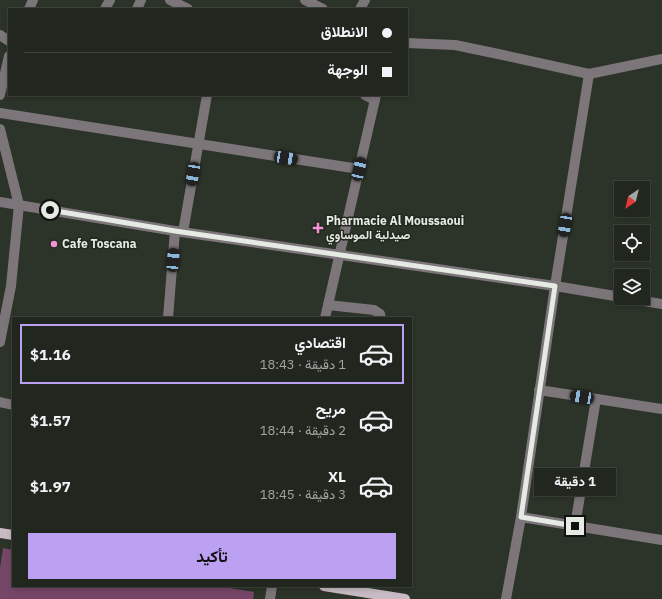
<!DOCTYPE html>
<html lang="ar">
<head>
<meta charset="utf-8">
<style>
  :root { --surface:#21261e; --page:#292e27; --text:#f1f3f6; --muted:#a2a5a4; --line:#3e433c; --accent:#bca0f2 }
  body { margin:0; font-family:"IBM Plex Sans",Vazirmatn,sans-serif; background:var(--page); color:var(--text); direction:rtl; height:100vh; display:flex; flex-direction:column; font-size:15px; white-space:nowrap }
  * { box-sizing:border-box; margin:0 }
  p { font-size:13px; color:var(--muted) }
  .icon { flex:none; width:22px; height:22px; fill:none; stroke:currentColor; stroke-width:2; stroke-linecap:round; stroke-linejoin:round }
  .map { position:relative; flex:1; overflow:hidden; direction:ltr }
  .details { position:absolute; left:12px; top:317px; width:400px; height:270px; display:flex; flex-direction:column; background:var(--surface); border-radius:0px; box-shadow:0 2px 6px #0003,0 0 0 1px var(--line); direction:rtl }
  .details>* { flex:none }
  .guide { position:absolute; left:8px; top:8px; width:400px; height:88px; border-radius:0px; box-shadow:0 2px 6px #0003,0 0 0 1px var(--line); direction:rtl; display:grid; align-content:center; height:88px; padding:0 16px; background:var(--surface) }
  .needle { width:26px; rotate:215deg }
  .fabs { position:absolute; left:614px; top:181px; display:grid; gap:8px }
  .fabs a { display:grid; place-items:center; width:36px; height:36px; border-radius:0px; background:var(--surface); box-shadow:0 2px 6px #0003,0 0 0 1px var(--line); font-size:20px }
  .end { position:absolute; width:18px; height:18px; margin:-9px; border:5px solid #e5eae3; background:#111; box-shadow:0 0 0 2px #111 }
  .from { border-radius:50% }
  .bubble { position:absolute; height:28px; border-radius:0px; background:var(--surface); box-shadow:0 2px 6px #0003,0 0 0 1px var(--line); font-size:13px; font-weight:700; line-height:28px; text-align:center; direction:rtl }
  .car { position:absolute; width:12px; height:24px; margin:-12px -6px; border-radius:5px; box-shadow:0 0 3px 1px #0007; background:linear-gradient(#222 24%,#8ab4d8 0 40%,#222 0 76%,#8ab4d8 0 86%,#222 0) }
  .guide b { display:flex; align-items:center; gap:14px; height:38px; font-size:15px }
  .guide b+b { border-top:1px solid var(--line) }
  .guide i { width:10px; height:10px; background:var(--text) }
  ul { padding:7px 0 0; list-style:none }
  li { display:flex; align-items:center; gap:12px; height:60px; margin:0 8px 6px; padding:0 8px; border:2px solid transparent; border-radius:0px }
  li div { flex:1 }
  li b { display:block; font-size:15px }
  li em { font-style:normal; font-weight:700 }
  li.on { border-color:var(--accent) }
  li>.icon { width:36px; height:36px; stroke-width:1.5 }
  .primary-button { display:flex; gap:8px; margin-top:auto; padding:8px 16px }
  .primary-button a { flex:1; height:46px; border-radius:0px; background:var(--accent); color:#111; font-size:16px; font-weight:700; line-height:46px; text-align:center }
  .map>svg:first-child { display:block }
  .green { fill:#764668 }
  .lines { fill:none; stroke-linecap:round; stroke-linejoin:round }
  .minor { stroke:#7c767a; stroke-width:10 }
  .major { stroke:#c8bbc3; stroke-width:10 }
  .route { stroke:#e5eae3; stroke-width:5 }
  .poi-dot { fill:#f291d6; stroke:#22291e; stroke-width:1.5 }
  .labels { text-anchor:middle; stroke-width:3; stroke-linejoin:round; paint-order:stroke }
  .poi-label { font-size:12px; font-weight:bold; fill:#e5eae3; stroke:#22291e; text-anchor:start }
</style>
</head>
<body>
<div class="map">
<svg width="662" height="599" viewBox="0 0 662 599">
  <rect width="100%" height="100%" fill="#2c3328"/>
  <path class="green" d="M3,548L13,550V586H218L254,592L253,599H0V568Z"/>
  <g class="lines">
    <g class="minor">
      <path d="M170,0L188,9"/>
      <path d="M305,0L323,9"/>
      <path d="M29,9L33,0"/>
      <path d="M105,9L110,0"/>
      <path d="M137,9L141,0"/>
      <path d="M360,9L365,0"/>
      <path d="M0,35L9,41"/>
      <path d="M407,43L455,45L503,55L589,74L662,59"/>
      <path d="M0,95L9,56"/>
      <path d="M365,95L375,100"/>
      <path d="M376,95L328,305L374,310L380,314L381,318"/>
      <path d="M0,113L359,169"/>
      <path d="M0,129L19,205L11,286L0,342"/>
      <path d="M0,202L175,231L555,286L621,297"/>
      <path d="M183,232L207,95"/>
      <path d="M626,298L662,304"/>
      <path d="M168,318L175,231"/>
      <path d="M325,318L328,305"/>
      <path d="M539,390L662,409"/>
      <path d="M0,402L13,405"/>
      <path d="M521,517L662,540"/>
      <path d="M575,526L596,399"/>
      <path d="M270,599L272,586"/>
      <path d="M506,599L521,517L555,286L589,74"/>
    </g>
    <g class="major">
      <path d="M0,533L13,535"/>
      <path d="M324,586L405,599"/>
    </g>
  </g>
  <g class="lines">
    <path class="route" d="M50,210L175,231L555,286L521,517L575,526"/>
  </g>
  <g class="poi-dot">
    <path d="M316 222h4v4h4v4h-4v4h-4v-4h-4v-4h4z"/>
    <circle cx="54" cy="244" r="4"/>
  </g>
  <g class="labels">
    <g class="poi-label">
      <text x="326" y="225">Pharmacie Al Moussaoui<tspan x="326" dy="14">صيدلية الموساوي</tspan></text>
      <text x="62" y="248">Cafe Toscana</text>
    </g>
  </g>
</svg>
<div class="fabs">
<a><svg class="needle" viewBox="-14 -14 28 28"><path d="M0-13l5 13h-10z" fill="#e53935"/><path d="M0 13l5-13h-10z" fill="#a2a5a4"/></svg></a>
<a><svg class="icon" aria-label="locate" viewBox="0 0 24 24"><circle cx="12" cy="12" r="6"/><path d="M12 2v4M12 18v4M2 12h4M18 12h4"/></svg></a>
<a><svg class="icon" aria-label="layers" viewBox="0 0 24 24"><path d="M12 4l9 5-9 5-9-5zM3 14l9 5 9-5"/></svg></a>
</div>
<i class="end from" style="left:50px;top:210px"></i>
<i class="end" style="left:575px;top:526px"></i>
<div class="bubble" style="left:534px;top:468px;width:82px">1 دقيقة</div>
<i class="car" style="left:286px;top:158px;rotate:99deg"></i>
<i class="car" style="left:359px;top:169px;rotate:13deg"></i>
<i class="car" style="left:193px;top:174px;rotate:190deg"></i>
<i class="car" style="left:565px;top:225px;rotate:189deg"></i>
<i class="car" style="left:173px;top:260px;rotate:5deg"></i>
<i class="car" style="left:582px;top:397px;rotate:279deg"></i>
<div class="guide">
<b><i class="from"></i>الانطلاق</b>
<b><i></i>الوجهة</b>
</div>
<section class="details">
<ul>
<li class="on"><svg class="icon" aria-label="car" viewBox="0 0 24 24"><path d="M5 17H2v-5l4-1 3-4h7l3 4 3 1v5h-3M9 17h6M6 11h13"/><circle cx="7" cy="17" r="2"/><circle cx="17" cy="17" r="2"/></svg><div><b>اقتصادي</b><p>1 دقيقة · 18:43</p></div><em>$1.16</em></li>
<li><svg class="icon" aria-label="car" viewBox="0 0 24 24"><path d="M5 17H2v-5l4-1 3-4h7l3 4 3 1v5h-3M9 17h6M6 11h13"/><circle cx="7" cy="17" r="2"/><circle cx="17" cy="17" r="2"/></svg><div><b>مريح</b><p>2 دقيقة · 18:44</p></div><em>$1.57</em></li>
<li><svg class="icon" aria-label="car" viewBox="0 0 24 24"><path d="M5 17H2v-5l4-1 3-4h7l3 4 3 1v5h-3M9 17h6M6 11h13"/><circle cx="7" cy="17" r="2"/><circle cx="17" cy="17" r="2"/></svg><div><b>XL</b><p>3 دقيقة · 18:45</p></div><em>$1.97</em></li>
</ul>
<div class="primary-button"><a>تأكيد</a></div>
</section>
</div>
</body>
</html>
